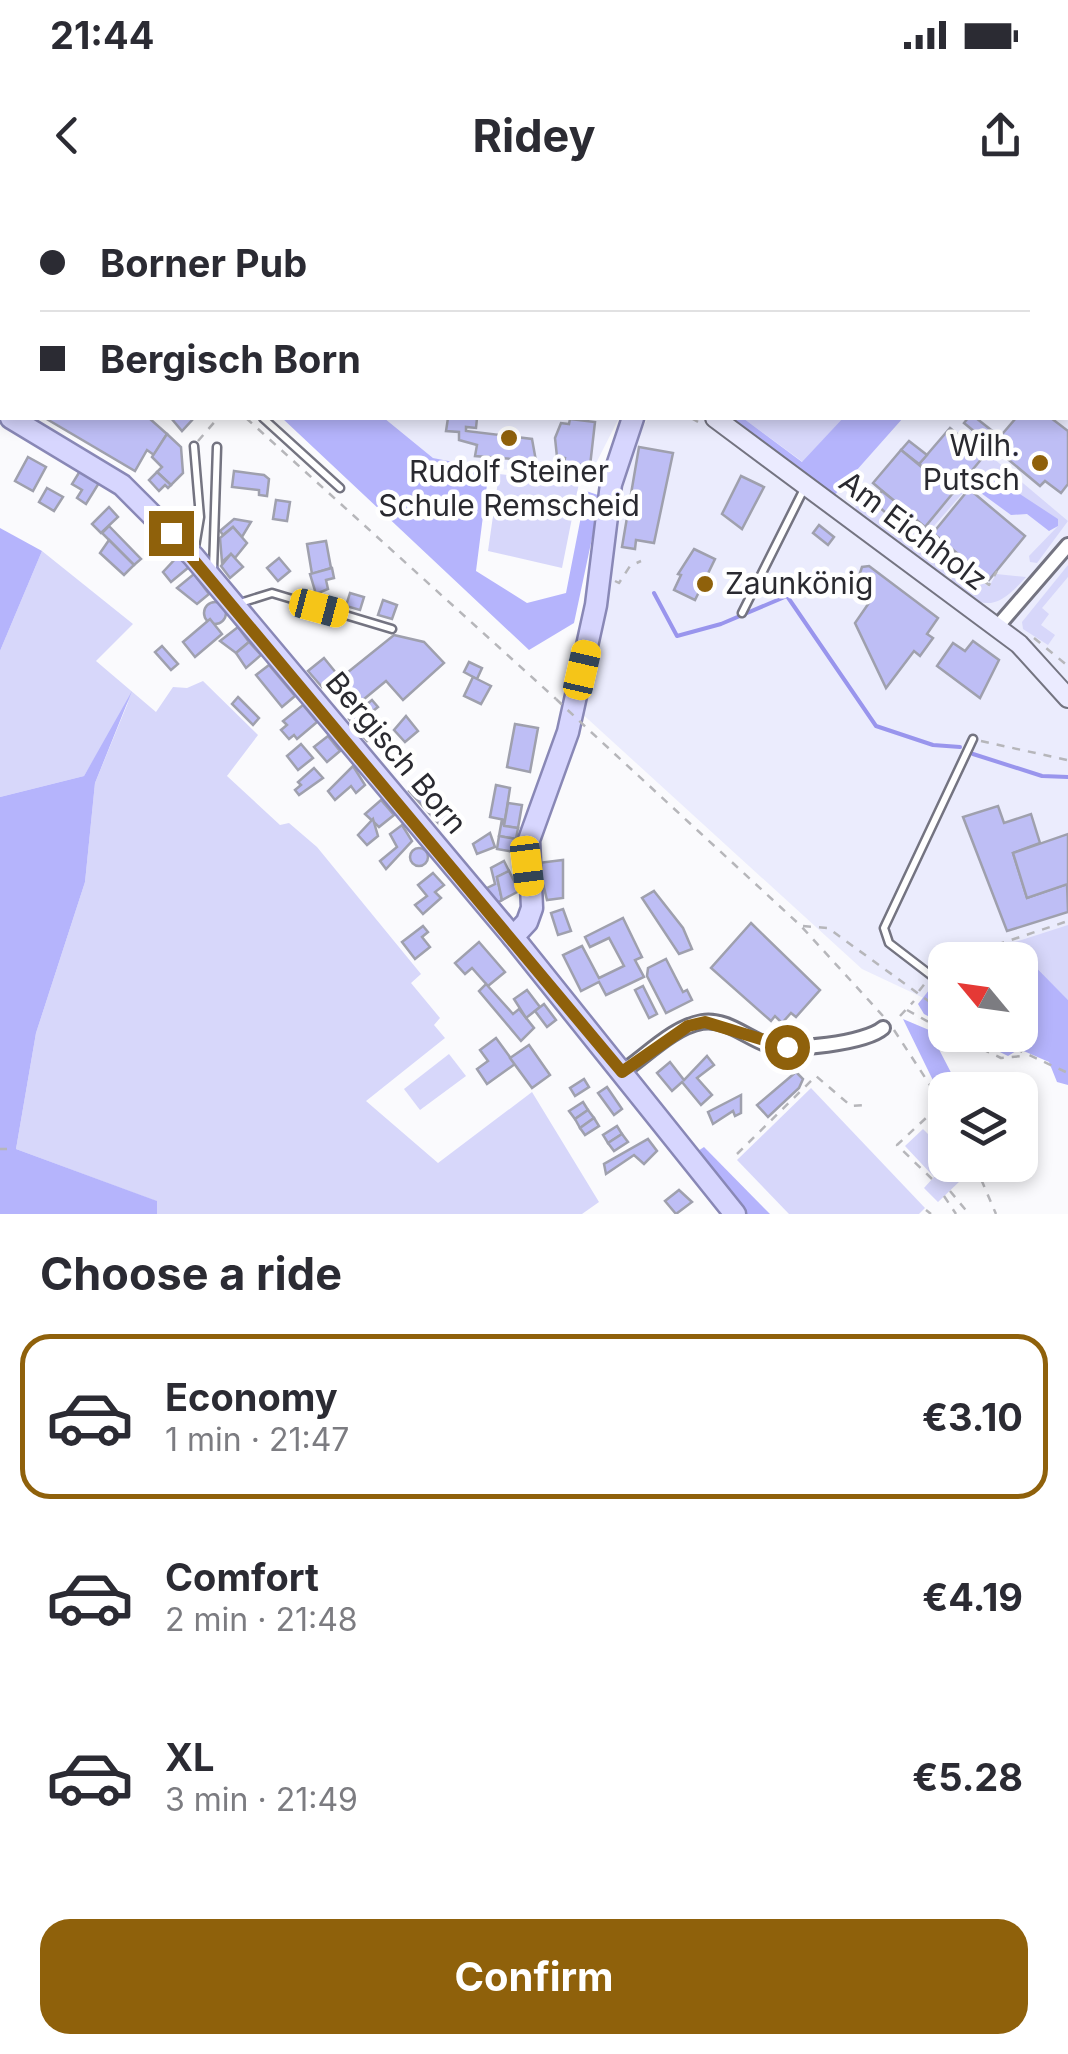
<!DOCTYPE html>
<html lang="en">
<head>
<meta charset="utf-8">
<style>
  :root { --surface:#fff; --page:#f7f7f7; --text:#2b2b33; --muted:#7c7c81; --line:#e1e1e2; --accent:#8f610b }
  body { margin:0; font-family:Inter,sans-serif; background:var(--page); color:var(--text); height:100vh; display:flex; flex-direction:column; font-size:38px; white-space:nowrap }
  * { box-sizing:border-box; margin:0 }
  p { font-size:32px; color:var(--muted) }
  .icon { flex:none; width:55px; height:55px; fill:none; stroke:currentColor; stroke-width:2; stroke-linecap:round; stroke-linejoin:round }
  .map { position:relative; height:1014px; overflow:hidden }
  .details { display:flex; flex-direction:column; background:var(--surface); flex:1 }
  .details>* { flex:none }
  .hud { position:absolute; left:0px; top:0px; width:1070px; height:220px; box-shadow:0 5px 15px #0003; display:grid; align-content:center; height:220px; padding:0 40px; background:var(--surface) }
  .needle { width:65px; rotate:299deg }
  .buttons { position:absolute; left:928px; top:742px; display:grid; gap:20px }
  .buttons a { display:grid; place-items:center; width:110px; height:110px; border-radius:20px; background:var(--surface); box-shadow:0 5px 15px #0003; font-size:50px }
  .end { position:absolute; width:45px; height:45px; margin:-22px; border:12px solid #8f610b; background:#fff; box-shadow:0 0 0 5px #fff }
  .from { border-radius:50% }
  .car { position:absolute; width:30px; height:60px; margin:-30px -15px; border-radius:12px; box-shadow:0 0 8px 2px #0007; background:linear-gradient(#f5c518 24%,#345 0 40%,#f5c518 0 76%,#345 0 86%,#f5c518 0) }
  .hud b { display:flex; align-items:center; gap:35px; height:95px; font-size:38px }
  .hud b+b { border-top:2px solid var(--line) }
  .hud i { width:25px; height:25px; background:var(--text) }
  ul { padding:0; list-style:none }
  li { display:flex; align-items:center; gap:30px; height:165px; margin:0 20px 15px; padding:0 20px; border:5px solid transparent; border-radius:30px }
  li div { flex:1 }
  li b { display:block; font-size:38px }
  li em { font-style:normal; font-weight:700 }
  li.on { border-color:var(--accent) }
  li>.icon { width:90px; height:90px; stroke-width:1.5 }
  h2 { padding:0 40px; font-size:45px; line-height:120px }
  .cta { display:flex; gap:20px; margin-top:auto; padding:20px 40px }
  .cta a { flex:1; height:115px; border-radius:30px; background:var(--accent); color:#fff; font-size:40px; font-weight:700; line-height:115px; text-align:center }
  .status { display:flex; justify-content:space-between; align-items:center; height:70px; padding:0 50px; background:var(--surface); direction:ltr }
  .status svg { height:28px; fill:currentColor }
  header { display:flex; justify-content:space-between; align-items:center; height:130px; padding:0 40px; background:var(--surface); font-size:45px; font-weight:700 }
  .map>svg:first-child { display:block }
  .built { fill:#ebecfd }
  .green { fill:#d7d7fa }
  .forest { fill:#b5b4fc }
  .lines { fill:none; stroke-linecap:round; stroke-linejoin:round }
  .stream { stroke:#9995ed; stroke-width:4 }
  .building { fill:#bebef5; stroke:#9fa0ad; stroke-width:2.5 }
  .lane-casing { stroke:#747481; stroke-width:11 }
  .street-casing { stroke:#747481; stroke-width:18 }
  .secondary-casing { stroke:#747481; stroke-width:22 }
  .primary-casing { stroke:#8988b6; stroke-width:25 }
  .path { stroke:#b6b6ba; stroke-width:2.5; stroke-dasharray:8 8; stroke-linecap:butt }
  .lane { stroke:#fff; stroke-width:6 }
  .street { stroke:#fff; stroke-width:12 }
  .secondary { stroke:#ebebff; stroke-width:18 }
  .primary { stroke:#d7d6fe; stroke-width:20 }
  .path-bridge { stroke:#b6b6ba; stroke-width:2.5; stroke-dasharray:8 8; stroke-linecap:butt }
  .route { stroke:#8f610b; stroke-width:12 }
  .poi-dot { fill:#8f610b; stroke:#fff; stroke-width:4 }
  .labels { text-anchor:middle; stroke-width:9; stroke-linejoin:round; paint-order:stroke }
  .poi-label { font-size:30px; fill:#2a2a30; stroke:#fff; text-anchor:end }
  .street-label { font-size:30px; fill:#2a2a30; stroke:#fff }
</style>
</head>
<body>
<div class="status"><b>21:44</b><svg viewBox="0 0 49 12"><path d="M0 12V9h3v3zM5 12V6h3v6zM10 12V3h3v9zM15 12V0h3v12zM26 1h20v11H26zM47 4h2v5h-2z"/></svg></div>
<header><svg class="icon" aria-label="back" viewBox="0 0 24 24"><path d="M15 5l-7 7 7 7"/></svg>Ridey<svg class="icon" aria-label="share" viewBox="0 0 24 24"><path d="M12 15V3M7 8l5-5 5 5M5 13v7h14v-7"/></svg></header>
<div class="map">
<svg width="1068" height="1014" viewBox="0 0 1068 1014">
  <rect width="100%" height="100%" fill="#fafafd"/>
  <g class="built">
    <path d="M941,0H1068V859L1020,835V760H945V808L862,769L567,500L616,279L648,218H1068V2Z"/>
    <path d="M384,218H619L589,277L455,265L433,258Z"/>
  </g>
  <g class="green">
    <path d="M37,0H485L473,2Z"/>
    <path d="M743,218L755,219L843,218L803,262Z"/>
    <path d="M987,253L1068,321L1037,363L1030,362L1029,356L1058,326L982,271L920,342L951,366L944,377L854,314L858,296L892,318L902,307L925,326Z"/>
    <path d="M499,274L579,283L562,368L488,351Z"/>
    <path d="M42,351L133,424L96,461L156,512L173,487L187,488L203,481L258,535L227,576L280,625L289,623L317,647L421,774L411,783L440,818L434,825L445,838L366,901L438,963L532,892L599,1002L582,1014H157L156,1001L16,949L36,833L85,682L95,583L129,500L84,576L0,597V451Z"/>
    <path d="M1068,365V377L1042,408L1049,414L1041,425L1055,435L1048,445L1023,429L1022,422Z"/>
    <path d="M968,370L989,387L996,374L1026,377C998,409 982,413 950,381L957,372Z"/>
    <path d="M1068,725V800L1012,743Z"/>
    <path d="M449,854L466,876L420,910L404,889Z"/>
    <path d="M811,888L925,1008L919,1014H789L737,960Z"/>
    <path d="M923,929L945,951V966L960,981L938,1002L924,988L934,977L905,946Z"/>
  </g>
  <g class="forest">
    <path d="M282,218H384L433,258L489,269L476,371L527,403L566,393L586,291L601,296L574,423L529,450Z"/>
    <path d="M727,218H743L802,262L843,218H903L832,298Z"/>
    <path d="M983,270L1058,319V326L1049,331L1027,314L1011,315L970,285Z"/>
    <path d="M0,328L42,351L0,451Z"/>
    <path d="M132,491L95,583L85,682L36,833L16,949L157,1001V1014H0V597L84,576Z"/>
    <path d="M1012,743L1068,800V885L1057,882L1049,862L1019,849L1008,856L965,835H1020V760H965Z"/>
    <path d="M945,770V825L924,814L918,804Z"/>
    <path d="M903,819L929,830L960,890H945V905Z"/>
    <path d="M704,947L770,1014H743L695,953Z"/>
  </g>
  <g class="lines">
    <g class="stream">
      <path d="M654,393L677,436L721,424L787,396L876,526L933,545L960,547"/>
      <path d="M973,554L1042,576L1068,577"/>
    </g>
  </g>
  <g class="building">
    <path d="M45,218H149L167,234L154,255L147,250L135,271Z"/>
    <path d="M171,218H194L182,231Z"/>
    <path d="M448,218H477L476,228L466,227V231L532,239L536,261L475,256L477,245L459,240V232L446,231Z"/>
    <path d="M968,218H976L1000,237L992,246L964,223Z"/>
    <path d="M1016,218H1051L1068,231V284L1061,293L1045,281L1040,286L992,246Z"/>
    <path d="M570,219L595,222L590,266L564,263L565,258L557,257L555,238L561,223L569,224Z"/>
    <path d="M950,228L984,256L953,293L919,264Z"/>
    <path d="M167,234L181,247L183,273L171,285L157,272L162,267L152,257Z"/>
    <path d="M909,241L927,255L919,264L901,250Z"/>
    <path d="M639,247L673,253L654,343L636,340L635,349L622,347Z"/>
    <path d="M901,250L953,293L925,327L873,283Z"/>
    <path d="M28,257L46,267L33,291L15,281Z"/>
    <path d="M80,271L99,283L86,304L77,298L82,290L72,284Z"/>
    <path d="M234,271L264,275L269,279L267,296L259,295V290L232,287Z"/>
    <path d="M157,272L171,285L168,288L165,285L159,291L149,280Z"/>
    <path d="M741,276L764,287L742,329L722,314Z"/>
    <path d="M47,288L63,297L54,311L39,302Z"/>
    <path d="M969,289L1025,336L989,380L933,333Z"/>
    <path d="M882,291L902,307L892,318L873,302Z"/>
    <path d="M276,300L290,302L287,321L273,319Z"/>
    <path d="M109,307L118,317L101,333L92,324Z"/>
    <path d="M234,319L251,322L242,337L233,327L223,335L220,331Z"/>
    <path d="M819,325L834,337L828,345L813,333Z"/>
    <path d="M109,326L141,359L134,365L102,333Z"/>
    <path d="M233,327L247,343L235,358L231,354L222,362L220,338Z"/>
    <path d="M109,340L134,365L124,375L100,353Z"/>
    <path d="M326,341L331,368L312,374L307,344Z"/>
    <path d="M694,349L715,359L695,400L674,390L681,375L678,374Z"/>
    <path d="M231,354L243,367L230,378L221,366Z"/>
    <path d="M179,355L189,367L171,382L163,372Z"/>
    <path d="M279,358L290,371L278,381L267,368Z"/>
    <path d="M869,366L938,418L927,434L933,438L920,456L914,451L886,488L855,423L873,397L856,385L862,367Z"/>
    <path d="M332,368L334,378L326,380L328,389L316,394L310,374Z"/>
    <path d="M194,374L209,394L197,404L177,388Z"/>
    <path d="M350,393L364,397L360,410L346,406Z"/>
    <path d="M383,400L397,405L392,419L378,415Z"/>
    <circle cx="215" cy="413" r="11"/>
    <path d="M210,419L222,434L195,457L183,442Z"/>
    <path d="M238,427L249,442L236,453L220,441Z"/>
    <path d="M394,435L424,442L444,463L403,500L386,481L358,504L337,481Z"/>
    <path d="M973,441L999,460L980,498L937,466L953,443L965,451Z"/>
    <path d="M249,442L261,455L246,468L236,453Z"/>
    <path d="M162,446L178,464L171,470L155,452Z"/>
    <path d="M324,458L337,474L322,487L308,471Z"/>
    <path d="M469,462L482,468L477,479L464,472Z"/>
    <path d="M269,465L295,496L282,507L256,475Z"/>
    <path d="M473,477L491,486L481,504L464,496Z"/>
    <path d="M238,497L259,518L253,525L232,504Z"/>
    <path d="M372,500L378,507L369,514L375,521L360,533L349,519Z"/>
    <path d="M303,505L317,522L297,539L294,535L289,539L281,530L287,525L283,521Z"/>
    <path d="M406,516L418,531L405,542L394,530Z"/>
    <path d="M375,521L382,529L367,541L360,533Z"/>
    <path d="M515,524L538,528L530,572L507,567Z"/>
    <path d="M328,536L340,551L327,562L314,547Z"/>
    <path d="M301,544L313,558L298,570L287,556Z"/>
    <path d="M353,566L365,585L356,593L351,586L335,600L328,591Z"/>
    <path d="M314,568L323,578L299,595L295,590L301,585L298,582Z"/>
    <path d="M419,581L452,617L441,626L409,591Z"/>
    <path d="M496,585L510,588L505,620L490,617Z"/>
    <path d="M381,600L394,615L379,627L365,614Z"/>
    <path d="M508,603L522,605L518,628L504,626Z"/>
    <path d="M998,606L1004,623L1031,614L1040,643L1013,653L1027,698L1067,684L1068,712L1007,731L963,617Z"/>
    <path d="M373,619L378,636L367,645L358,635Z"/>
    <path d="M502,619L504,626L518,628L516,639L499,636Z"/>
    <path d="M402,625L412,641L386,669L380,661L397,647L390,634Z"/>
    <path d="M490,633L495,647L477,654L473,644Z"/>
    <path d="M1068,634V684L1027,698L1013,653Z"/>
    <path d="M499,636L516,639L514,652L497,649Z"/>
    <circle cx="419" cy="657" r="9"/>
    <path d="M563,660V698L547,700L538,663Z"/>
    <path d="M504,661L509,671L497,677L502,700L495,704L487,688L495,684L491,668Z"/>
    <path d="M509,671L519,691L502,700L497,677Z"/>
    <path d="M433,673L444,685L435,692L441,698L423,714L415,705L427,696L418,685Z"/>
    <path d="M654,691L683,728L692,749L679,754L642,698Z"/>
    <path d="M563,709L571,731L558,735L551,713Z"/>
    <path d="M623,718L642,757L635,760L644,777L606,795L599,782L581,791L563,755L582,746L599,778L624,766L609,738L590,747L585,737Z"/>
    <path d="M751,723L820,790L796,817L791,813L782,823L775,816L771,821L711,768Z"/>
    <path d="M423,726L428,732L422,737L430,747L415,759L402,742Z"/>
    <path d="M479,742L505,772L488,786L472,768L465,774L455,763Z"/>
    <path d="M666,759L683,792L687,790L692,800L666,813L647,776L648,768Z"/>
    <path d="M486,784L513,814L519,809L534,828L521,841L479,791Z"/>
    <path d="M643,786L657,814L649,818L635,790Z"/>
    <path d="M527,790L540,807L526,818L514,799Z"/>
    <path d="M544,804L556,820L547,827L535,811Z"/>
    <path d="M496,838L515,864L487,884L477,869L488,861L480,850Z"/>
    <path d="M529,845L550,875L532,888L510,858Z"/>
    <path d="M707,856L714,865L697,878L712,895L701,905L682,882L672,891L657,873L670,862L684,880Z"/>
    <path d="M796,872L803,879L799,888L768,917L757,905Z"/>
    <path d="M584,879L589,887L575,896L570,888Z"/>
    <path d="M607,887L622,909L614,915L598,893Z"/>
    <path d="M741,895V913L735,916L733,911L713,924L708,912Z"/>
    <path d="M583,902L588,910L575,919L569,911Z"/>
    <path d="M588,910L594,918L580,928L575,919Z"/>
    <path d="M594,918L599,926L585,935L580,928Z"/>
    <path d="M617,926L622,934L608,943L603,935Z"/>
    <path d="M622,934L628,942L614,951L608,943Z"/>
    <path d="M648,939L657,951L644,964L634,955L606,974L604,964Z"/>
    <path d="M679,990L692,1002L676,1014L665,1001Z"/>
  </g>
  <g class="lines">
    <defs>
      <g id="lane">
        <path d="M263,218L340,288"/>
        <path d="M194,353L200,317L194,246"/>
        <path d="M213,370L217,247"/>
        <path d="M240,403L272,393L392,429"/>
        <path d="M742,413L804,289"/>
        <path d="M932,776L889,743L884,728L973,539"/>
      </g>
      <g id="street">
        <path d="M798,0L800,2"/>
        <path d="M997,427L1068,345"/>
        <path d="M622,872C646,856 673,827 702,822C726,818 747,838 768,845C790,852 866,843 883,828"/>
      </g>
      <path id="secondary" d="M715,218L1019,444L1068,498"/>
      <g id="primary">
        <path d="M812,2L814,0"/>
        <path d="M11,218L122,285L193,356L513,737L735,1014"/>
        <path d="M513,737L527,722L532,708L529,640L568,532L596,405L611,284L633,218"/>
      </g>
    </defs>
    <use href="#lane" class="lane-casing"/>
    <use href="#street" class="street-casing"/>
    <use href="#secondary" class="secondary-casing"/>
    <use href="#primary" class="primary-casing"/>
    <g class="path">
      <path d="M42,0L46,2"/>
      <path d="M0,33L2,35"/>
      <path d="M246,218L556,499"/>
      <path d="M691,218L702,224"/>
      <path d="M198,241L218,218"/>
      <path d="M959,362L989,385L997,371"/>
      <path d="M615,381L619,383L630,366L641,361"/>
      <path d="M1034,438L1068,466"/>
      <path d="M591,532L801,726L883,816"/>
      <path d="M981,541L1067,560"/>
      <path d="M803,726L828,728L945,813"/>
      <path d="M951,760L1068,721"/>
      <path d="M919,791L926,782"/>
      <path d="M907,810L945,831"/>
      <path d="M900,816L914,801"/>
      <path d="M894,830L945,908"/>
      <path d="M953,835L1001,858L1022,856"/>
      <path d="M986,835L1068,873"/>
      <path d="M0,949H7"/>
      <path d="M737,954L816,876L851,906L864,905"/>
      <path d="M975,965L996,1014"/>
      <path d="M932,979L897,945L941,904"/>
      <path d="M950,991L969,1014"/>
      <path d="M944,996L956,1014"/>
      <path d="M926,1010L931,1014"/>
    </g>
    <use href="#lane" class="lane"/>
    <use href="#street" class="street"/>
    <use href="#secondary" class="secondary"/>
    <use href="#primary" class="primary"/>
    <path class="path-bridge" d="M556,499L591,532"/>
  </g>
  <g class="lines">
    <path class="route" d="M171,333L622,872L688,826L705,822L787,847"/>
  </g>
  <g class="poi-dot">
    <circle cx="509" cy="238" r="10"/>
    <circle cx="1040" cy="263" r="10"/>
    <circle cx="705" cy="384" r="10"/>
  </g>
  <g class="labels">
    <g class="poi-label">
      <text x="1020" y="256">Wilh.<tspan x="1020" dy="34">Putsch</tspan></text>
      <text x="509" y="282" text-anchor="middle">Rudolf Steiner<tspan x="509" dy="34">Schule Remscheid</tspan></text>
      <text x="725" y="394" text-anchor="start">Zaunkönig</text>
    </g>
    <g class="street-label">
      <text transform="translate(913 331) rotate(37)" y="10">Am Eichholz</text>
      <text transform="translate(396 553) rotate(50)" y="10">Bergisch Born</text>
    </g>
  </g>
</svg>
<div class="buttons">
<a><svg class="needle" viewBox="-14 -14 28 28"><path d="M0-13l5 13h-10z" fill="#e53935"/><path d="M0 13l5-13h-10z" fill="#7c7c81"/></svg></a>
<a><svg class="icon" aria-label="layers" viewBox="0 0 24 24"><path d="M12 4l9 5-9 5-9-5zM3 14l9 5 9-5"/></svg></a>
</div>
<i class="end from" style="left:787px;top:847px"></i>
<i class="end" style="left:171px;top:333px"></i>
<i class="car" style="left:319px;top:408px;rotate:105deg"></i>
<i class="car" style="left:582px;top:470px;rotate:13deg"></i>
<i class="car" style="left:527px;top:666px;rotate:173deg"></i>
<div class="hud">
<b><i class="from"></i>Borner Pub</b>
<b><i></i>Bergisch Born</b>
</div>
</div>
<section class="details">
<h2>Choose a ride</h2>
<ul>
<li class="on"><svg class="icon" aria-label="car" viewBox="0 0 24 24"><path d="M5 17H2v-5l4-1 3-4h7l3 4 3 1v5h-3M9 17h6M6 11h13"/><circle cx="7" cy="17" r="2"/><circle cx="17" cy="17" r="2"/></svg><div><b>Economy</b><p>1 min · 21:47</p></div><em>€3.10</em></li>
<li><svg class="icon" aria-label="car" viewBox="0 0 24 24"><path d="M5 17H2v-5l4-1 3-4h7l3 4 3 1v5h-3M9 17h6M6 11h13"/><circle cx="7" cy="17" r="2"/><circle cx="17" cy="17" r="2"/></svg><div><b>Comfort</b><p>2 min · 21:48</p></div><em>€4.19</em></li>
<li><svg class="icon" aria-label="car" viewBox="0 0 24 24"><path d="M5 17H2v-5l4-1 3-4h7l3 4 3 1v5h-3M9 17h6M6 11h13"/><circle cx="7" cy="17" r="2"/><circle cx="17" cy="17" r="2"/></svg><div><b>XL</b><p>3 min · 21:49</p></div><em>€5.28</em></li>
</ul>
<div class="cta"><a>Confirm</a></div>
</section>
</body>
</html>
